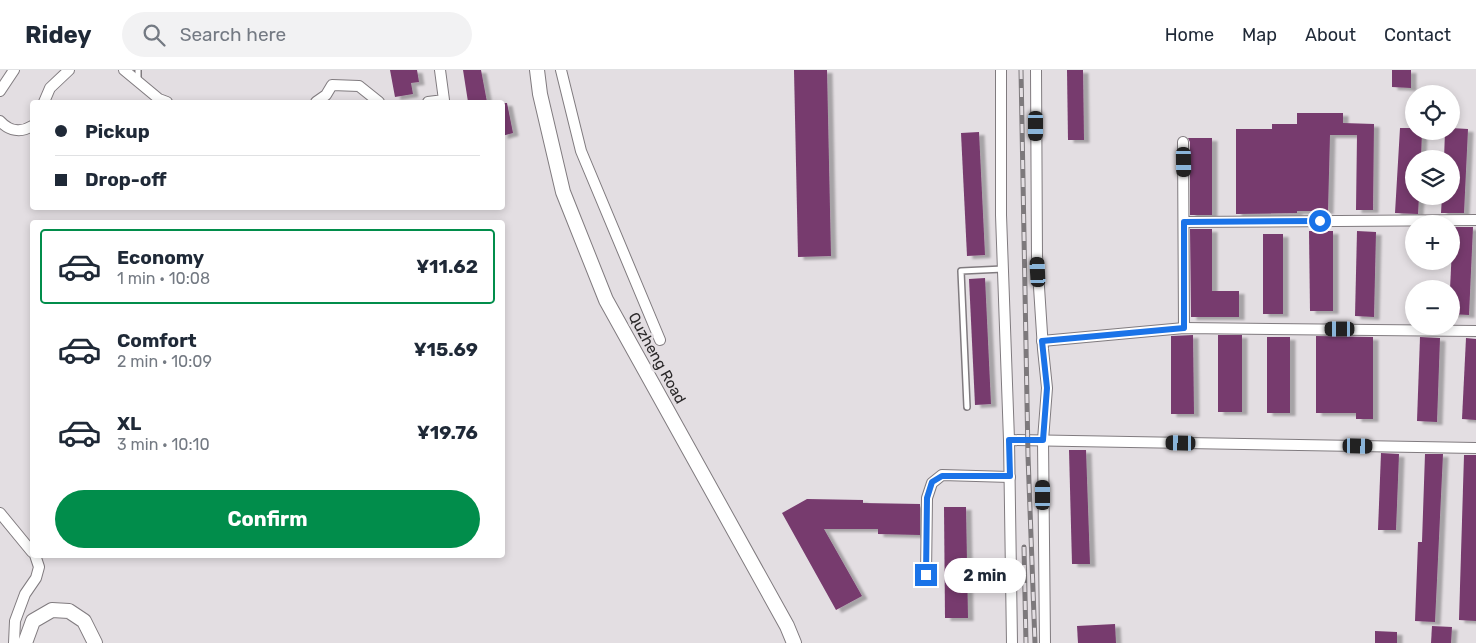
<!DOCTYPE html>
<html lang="en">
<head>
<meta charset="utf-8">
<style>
  :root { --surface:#fff; --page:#f2f2f3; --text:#1f2937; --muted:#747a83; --line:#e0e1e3; --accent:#018d4b }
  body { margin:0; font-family:Rubik,sans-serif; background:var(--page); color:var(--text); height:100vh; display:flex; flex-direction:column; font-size:19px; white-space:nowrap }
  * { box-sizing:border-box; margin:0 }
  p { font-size:16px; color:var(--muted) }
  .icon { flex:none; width:28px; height:28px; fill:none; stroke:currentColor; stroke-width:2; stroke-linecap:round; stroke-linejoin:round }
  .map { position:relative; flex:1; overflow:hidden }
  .sheet { position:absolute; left:30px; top:150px; width:475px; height:338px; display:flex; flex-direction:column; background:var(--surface); border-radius:5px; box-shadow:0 2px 8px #0003 }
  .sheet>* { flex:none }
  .banner { position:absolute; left:30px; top:30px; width:475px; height:110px; border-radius:5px; box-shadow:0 2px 8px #0003; display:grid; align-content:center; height:110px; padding:0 25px; background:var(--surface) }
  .fabs { position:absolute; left:1405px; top:15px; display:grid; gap:10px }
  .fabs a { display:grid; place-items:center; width:55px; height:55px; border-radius:50%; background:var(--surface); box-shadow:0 2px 8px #0003; font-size:25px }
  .end { position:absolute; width:22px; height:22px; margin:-11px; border:6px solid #1a73e8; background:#fff; box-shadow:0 0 0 2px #fff }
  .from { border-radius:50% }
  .bubble { position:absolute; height:35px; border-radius:18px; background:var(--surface); box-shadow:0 2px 8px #0003; font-size:16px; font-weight:700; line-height:35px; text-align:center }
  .car { position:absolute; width:15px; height:30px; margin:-15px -8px; border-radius:6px; box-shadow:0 0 4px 1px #0007; background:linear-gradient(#222 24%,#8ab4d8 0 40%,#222 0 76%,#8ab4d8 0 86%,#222 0) }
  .banner b { display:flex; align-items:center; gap:18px; height:48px; font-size:19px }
  .banner b+b { border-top:1px solid var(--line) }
  .banner i { width:12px; height:12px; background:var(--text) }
  ul { padding:9px 0 0; list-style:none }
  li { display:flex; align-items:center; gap:15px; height:75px; margin:0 10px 8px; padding:0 15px; border:2px solid transparent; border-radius:5px }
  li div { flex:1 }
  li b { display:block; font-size:19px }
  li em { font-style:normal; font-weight:700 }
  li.current { border-color:var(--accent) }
  li>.icon { width:45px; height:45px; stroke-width:1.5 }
  .cta { display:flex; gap:10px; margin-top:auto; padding:10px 25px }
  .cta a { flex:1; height:58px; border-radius:30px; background:var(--accent); color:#fff; font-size:20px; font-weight:700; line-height:58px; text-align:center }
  header { display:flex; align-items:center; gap:30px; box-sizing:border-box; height:70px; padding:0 25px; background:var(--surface); border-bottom:1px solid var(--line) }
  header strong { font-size:24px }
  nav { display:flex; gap:28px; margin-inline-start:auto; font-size:18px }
  .search { width:350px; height:45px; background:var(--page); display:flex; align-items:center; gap:12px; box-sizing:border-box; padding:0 18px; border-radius:28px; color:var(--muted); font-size:19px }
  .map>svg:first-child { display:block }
  .building { fill:#773a6e; filter:url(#shadow) }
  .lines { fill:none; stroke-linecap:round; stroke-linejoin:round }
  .lane-casing { stroke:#807b7f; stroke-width:8 }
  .street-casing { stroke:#807b7f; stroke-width:12 }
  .secondary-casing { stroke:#807b7f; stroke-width:16 }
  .lane { stroke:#fff; stroke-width:5 }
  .street { stroke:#fff; stroke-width:10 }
  .secondary { stroke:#fff; stroke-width:14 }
  .rail-casing { stroke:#7d797c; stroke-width:5 }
  .rail { stroke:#e3dee2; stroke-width:3; stroke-dasharray:9; stroke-linecap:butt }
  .route { stroke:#1a73e8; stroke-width:6 }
  .labels { text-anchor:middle; stroke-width:5; stroke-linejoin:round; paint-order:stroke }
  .street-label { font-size:15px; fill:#2a2829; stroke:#e3dee2 }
</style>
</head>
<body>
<header>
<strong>Ridey</strong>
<div class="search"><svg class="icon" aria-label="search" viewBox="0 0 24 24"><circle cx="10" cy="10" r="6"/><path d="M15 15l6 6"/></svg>Search here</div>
<nav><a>Home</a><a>Map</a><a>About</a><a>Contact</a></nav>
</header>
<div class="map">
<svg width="1476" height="573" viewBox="0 0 1476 573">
  <defs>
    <filter id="shadow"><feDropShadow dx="5.5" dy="3" stdDeviation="1" flood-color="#0004"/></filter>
  </defs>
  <rect width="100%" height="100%" fill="#e3dee2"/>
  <g class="building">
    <path d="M390,0H417L419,12L411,13L413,24L395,27Z"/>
    <path d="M463,0H481L487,32H468Z"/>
    <path d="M794,0H827L831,186L798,187Z"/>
    <path d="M1067,0H1083L1084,70H1068Z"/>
    <path d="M1392,0H1411V18L1392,17Z"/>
    <path d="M502,33H507L513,63L502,66Z"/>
    <path d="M1297,43H1343V53L1374,54L1373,140H1356L1357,65H1330L1328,141H1297V143L1236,144V59H1272V54H1297Z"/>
    <path d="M1400,58H1414V61H1422L1421,89H1414V126H1419L1418,144L1395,143Z"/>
    <path d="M1451,58L1468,59L1464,143H1441L1442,126H1451V89H1444L1445,61H1451Z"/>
    <path d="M979,62L985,185L967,186L961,63Z"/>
    <path d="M1188,68H1212V145H1190V72Z"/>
    <path d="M1453,157H1473L1469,245L1451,244L1450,219Z"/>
    <path d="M1190,159H1212V221H1239V247H1191Z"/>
    <path d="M1309,161H1333V241H1310Z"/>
    <path d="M1357,161L1376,162L1374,247L1355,246Z"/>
    <rect x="1263" y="164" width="20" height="80"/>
    <path d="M985,208L991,334L975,335L969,209Z"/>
    <path d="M1193,265L1194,344H1171V266Z"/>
    <rect x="1218" y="265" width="24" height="77"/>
    <path d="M1316,266L1373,267V349H1356V343H1316Z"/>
    <rect x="1267" y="267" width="23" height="76"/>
    <path d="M1420,267L1440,268L1437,352L1417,351Z"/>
    <path d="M1466,268L1476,269V350L1462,349Z"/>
    <path d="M1069,380H1086L1090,494H1072Z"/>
    <path d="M1381,383L1399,384L1396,460H1378Z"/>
    <path d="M1425,384H1443L1435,552L1415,551L1418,472H1422Z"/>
    <path d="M1464,385H1476V551L1459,550Z"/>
    <path d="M807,429L863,430V433L920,434V465L878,464V459H824L862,526L836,540L782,443Z"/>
    <path d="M944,437H966L968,548H945Z"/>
    <path d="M1115,554L1116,573H1078L1077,556Z"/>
    <path d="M1432,556L1452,557L1451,573H1431Z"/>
    <path d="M1375,561L1397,562V573H1375Z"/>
  </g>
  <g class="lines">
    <defs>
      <g id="lane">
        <path d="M138,11V0"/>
        <path d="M967,337L961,201L1003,199"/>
      </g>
      <g id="street">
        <path d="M124,0L159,29L167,32"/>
        <path d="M561,0L581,81L660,270"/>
        <path d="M1001,0V145L1009,370L1012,573"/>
        <path d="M1036,0L1037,186L1043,279L1047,318L1043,370L1045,573"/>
        <path d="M0,21L14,0"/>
        <path d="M44,32L50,18L69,0"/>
        <path d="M316,32L326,25L332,15L359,16L379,32"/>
        <path d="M428,32L444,30L440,0"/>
        <path d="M0,51C9,61 21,63 32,56"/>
        <path d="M1183,72L1184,258"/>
        <path d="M1184,152L1476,150"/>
        <path d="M1042,271L1184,258L1476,261"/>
        <path d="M1009,370L1476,378"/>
        <path d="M0,443L32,482"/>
        <path d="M926,505L927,428L932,413L942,405L1010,407"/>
        <path d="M14,573L15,551L25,524L36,508L39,497L35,485"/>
      </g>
      <g id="secondary">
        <path d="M537,0L540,24L563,122L606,230L787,556L794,573"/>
        <path d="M25,573L33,551L52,540L69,541L84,551L95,573"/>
      </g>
    </defs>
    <use href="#lane" class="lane-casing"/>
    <use href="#street" class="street-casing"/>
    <use href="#secondary" class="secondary-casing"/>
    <use href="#lane" class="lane"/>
    <use href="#street" class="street"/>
    <use href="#secondary" class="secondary"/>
    <defs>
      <g id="rail">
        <path d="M1021,0L1028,386L1035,573"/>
        <path d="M1024,477L1026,573"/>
      </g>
    </defs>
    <use href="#rail" class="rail-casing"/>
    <use href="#rail" class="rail"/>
  </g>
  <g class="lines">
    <path class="route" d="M926,505L927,428L932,412L942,406H1010L1009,370H1043L1047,318L1042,271L1184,258V152L1320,151"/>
  </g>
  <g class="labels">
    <g class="street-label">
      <text transform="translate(657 288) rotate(61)" y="5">Quzheng Road</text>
    </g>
  </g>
</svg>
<div class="fabs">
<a><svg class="icon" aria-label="locate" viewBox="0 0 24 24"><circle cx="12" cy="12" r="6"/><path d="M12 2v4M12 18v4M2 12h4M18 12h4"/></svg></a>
<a><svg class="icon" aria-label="layers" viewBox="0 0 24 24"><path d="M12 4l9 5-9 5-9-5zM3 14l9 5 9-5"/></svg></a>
<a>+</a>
<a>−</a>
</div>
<i class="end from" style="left:1320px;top:151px"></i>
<i class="end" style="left:926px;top:505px"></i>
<div class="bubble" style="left:944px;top:488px;width:82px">2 min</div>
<i class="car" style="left:1036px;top:56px;rotate:180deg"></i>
<i class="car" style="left:1184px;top:92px;rotate:179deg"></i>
<i class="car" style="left:1038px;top:202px;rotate:357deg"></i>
<i class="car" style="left:1340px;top:259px;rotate:270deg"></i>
<i class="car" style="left:1181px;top:373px;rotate:271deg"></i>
<i class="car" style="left:1358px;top:376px;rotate:91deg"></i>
<i class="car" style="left:1043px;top:425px;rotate:0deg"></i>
<div class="banner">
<b><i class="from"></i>Pickup</b>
<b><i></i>Drop-off</b>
</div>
<section class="sheet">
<ul>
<li class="current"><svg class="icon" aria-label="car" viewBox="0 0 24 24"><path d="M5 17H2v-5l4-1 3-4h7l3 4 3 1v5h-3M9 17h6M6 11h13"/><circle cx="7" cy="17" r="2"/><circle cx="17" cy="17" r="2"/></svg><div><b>Economy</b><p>1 min · 10:08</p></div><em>¥11.62</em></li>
<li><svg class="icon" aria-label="car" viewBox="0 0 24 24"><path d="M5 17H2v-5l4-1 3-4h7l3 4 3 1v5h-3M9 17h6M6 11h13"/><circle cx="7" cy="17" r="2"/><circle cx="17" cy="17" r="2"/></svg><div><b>Comfort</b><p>2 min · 10:09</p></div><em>¥15.69</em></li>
<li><svg class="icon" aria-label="car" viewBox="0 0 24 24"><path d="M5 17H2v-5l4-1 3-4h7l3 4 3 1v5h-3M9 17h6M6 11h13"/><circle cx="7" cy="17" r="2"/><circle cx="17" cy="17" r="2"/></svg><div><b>XL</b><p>3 min · 10:10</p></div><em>¥19.76</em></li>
</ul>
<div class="cta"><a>Confirm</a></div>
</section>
</div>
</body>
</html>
